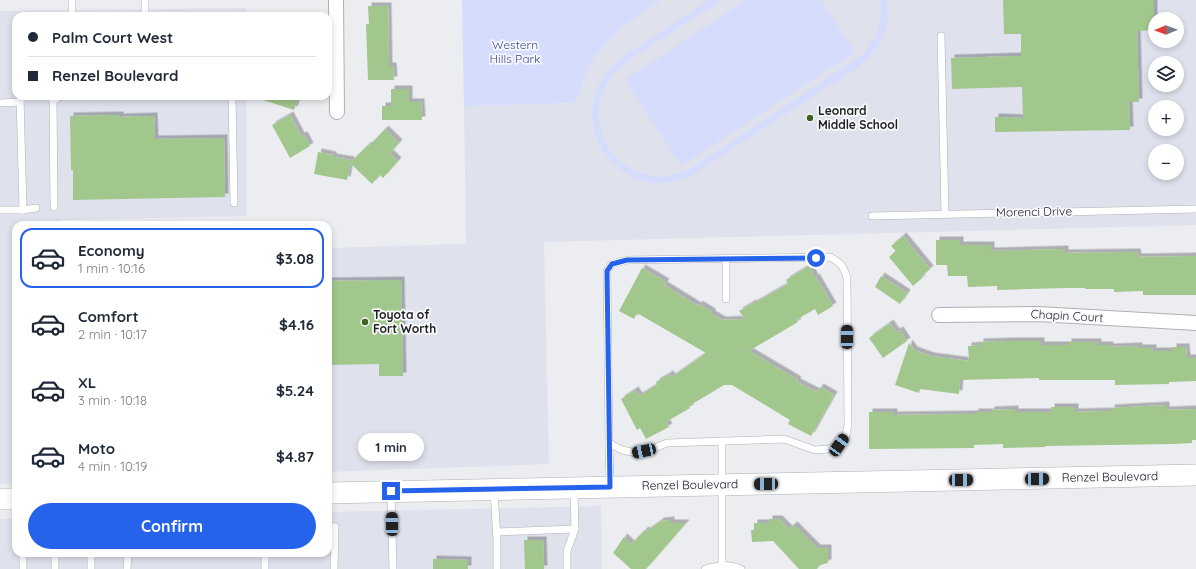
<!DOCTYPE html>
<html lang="en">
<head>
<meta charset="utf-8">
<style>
  :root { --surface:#fff; --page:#f6f6f7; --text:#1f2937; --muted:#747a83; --line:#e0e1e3; --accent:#2563eb }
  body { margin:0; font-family:Quicksand,sans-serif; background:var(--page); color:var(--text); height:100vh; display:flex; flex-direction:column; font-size:15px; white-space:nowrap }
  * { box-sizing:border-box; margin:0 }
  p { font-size:13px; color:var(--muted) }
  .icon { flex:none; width:22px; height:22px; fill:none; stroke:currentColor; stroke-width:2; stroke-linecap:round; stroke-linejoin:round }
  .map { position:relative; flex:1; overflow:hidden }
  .drawer { position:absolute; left:12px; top:221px; width:320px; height:336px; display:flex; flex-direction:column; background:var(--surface); border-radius:12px; box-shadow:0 2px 6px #0003 }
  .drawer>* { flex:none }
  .top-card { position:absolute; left:12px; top:12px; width:320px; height:88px; border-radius:12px; box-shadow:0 2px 6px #0003; display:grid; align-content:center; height:88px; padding:0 16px; background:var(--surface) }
  .needle { width:26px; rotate:269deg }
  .fabs { position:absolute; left:1148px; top:12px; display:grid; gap:8px }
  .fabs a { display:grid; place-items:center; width:36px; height:36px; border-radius:50%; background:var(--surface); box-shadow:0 2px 6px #0003; font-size:20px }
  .end { position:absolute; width:18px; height:18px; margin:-9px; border:5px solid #2563eb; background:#fff; box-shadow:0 0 0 2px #fff }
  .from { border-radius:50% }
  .bubble { position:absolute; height:28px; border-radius:14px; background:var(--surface); box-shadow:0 2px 6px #0003; font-size:13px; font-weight:700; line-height:28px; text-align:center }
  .car { position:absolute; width:12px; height:24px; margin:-12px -6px; border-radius:5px; box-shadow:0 0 3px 1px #0007; background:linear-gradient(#222 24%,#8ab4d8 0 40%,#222 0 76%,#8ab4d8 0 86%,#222 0) }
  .top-card b { display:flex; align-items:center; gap:14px; height:38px; font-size:15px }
  .top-card b+b { border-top:1px solid var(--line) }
  .top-card i { width:10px; height:10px; background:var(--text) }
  ul { padding:7px 0 0; list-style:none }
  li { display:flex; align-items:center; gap:12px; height:60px; margin:0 8px 6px; padding:0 8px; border:2px solid transparent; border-radius:12px }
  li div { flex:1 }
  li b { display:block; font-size:15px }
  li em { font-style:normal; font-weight:700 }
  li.active { border-color:var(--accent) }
  li>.icon { width:36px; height:36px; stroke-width:1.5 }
  .action { display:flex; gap:8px; margin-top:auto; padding:8px 16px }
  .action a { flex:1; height:46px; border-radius:24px; background:var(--accent); color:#fff; font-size:16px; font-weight:700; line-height:46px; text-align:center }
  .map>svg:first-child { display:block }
  .built { fill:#dfe2ed; fill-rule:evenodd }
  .green { fill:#d5dcfc }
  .building { fill:#a2c78d; filter:url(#shadow) }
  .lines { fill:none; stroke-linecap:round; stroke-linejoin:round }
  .lane-casing { stroke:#afb0b4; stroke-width:8 }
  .street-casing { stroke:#afb0b4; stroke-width:16 }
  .secondary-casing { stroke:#afb0b4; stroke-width:22 }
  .lane { stroke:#fff; stroke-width:7 }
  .street { stroke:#fff; stroke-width:14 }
  .secondary { stroke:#fff; stroke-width:21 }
  .route { stroke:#2563eb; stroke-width:5 }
  .poi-dot { fill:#3e6520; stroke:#f9fafe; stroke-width:1.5 }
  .labels { text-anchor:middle; stroke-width:3.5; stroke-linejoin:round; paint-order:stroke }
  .park-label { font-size:12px; fill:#3f4991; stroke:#f9fafe }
  .poi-label { font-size:12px; font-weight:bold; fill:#212123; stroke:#f9fafe; text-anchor:start }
  .street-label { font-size:12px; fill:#212123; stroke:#f9fafe }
</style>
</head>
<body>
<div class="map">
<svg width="1196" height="569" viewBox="0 0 1196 569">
  <defs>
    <filter id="shadow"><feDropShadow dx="3.5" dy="-3.5" stdDeviation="0" flood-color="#0004"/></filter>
  </defs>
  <rect width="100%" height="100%" fill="#ecedf1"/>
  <g class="built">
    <path d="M660,0H1196V225L544,242L549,464L328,472V248L466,244L464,106L576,103L583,79L594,58L608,39L628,22ZM1155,19H1177V41H1155ZM1155,63H1177V85H1155ZM1155,107H1177V129H1155ZM1155,151H1177V173H1155Z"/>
    <path d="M247,8V16H16V96H246V216L60,220V225H16V483L0,484V11Z"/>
    <path d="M601,506L602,569H0V519H16V553H328V512Z"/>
  </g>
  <g class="green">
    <path d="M462,0H661L623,26L599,51L594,58L584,78L576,103L464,106Z"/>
    <path d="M709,0H722C702,13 681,27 661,40C642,52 618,63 607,84C586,119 608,166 647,175C664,179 680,174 694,166L861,56C875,41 884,22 880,0H887C892,27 878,52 857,68L689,177C675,182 661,185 647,182C602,172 577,118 602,79C614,59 635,49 653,37C672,24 691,12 709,0Z"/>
    <path d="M746,0H821L855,52L681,166L625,80Z"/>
  </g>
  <g class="building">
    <path d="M1003,0H1154V30L1137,31L1139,102H1129L1130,130L995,132V117L1023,118L1022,87L952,89L951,58L1021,56V34H1004Z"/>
    <path d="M368,6H388L389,66H393L394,80H368L366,24H369Z"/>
    <path d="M391,89H409V102H421L422,120H382V106H391Z"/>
    <path d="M257,96H299L294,110L257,98Z"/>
    <path d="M120,115V117L154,116L155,139L224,138L225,197L73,200V170H71L70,116Z"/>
    <path d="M290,115L301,136L304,135L310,146L290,158L272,125Z"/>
    <path d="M385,129L399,143L390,153L398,161L383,178L380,175L372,184L350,163L368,145L369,146Z"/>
    <path d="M318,152L333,155V157L351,160L347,180L314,174Z"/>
    <path d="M903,236L930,269L921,277L922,278L913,286L889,257L896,251L891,246Z"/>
    <path d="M936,240H960V245H991V251L1065,249V253L1137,252L1138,257L1196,256V295H1143V291L1114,292V289H1085V288H1066L997,290V286L968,287L967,276H948L947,265H936Z"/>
    <path d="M809,266L815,278L816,277L833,306L818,315L815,309L796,320L798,322L749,351L798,380L797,382L817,392L820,387L834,395L811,436L788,424L790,420L732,385H724L689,406L690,408L666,422L669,427L646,439L640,428L637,430L621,399L635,390L639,396L657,385L656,382L670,374L672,377L706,353L637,313L634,319L619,311L642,268L666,282L664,285L698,306L699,304L712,312V314L722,320L745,319L739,311L753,303V304L788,284L786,280Z"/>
    <path d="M881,276L907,293L900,304L875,287Z"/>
    <path d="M401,280L403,376H379V364L328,365V281Z"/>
    <path d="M890,323L896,332L900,330L907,341L883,358L869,338Z"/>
    <path d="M1010,341H1041V345H1068V342H1098V345H1110V347L1139,346V348H1153V351H1173V347H1186L1187,358H1196V381L1169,382V384L1115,385V380H1039V378L960,380L959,394L920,389L919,393L895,385L909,343L914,350L931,356L969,361L968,346L980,345V342Z"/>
    <path d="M1166,405V410L1196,409V440H1192V443L1173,444L1045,446V447L1003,448V444L974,445V448L869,449V412H894V415L975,414V412H991V410L1015,409V412H1051V407H1075V412L1111,411V408Z"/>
    <path d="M769,519H779L789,529L794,525L817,548H828V563L820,565L817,569H799L773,541L752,542L751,530H754V523H769Z"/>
    <path d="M671,520V523H686L646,569H631L613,553L624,537L631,544L645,530L647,531L661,521Z"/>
    <path d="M524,540H543L544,569H525Z"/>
    <path d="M433,559L468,560V569H433Z"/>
  </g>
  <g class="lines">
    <defs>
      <g id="lane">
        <path d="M72,0V16"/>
        <path d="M145,0V16"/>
        <path d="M941,36L945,214"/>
        <path d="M53,96L54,207"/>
        <path d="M232,96L234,203"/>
        <path d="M53,101L61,96"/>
        <path d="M0,103L20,102"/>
        <path d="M0,210H23L20,96"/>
        <path d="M23,210L36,208"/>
        <path d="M872,216L1196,209"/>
        <path d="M830,257C842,264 843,265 847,278L848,425L846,436L839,445L829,449L815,450L784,439L667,443L652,449L636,453L622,450L609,443L607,271L612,264L627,260Z"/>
        <path d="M726,258V299"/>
        <path d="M609,443L610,485"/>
        <path d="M494,491L497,540V569"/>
        <path d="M391,493L393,569"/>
        <path d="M328,526L335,527L334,569"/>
        <path d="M496,532L575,529"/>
        <path d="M91,553V569"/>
        <path d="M265,553V569"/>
        <path d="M722,565V441"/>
        <path d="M23,569V553"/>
        <path d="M55,569V553"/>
        <path d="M127,569L128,553"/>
        <path d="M567,569V551L575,529L574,490"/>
        <path d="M705,569C718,565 728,564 741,569"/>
      </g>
      <g id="street">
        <path d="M336,0L337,112"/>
        <path d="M939,315L1038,314L1196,323"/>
      </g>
      <g id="secondary">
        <path d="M328,493L1196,475"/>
        <path d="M0,499H16"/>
      </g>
    </defs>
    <use href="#lane" class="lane-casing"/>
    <use href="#street" class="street-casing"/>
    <use href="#secondary" class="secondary-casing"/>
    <use href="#lane" class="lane"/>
    <use href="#street" class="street"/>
    <use href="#secondary" class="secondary"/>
  </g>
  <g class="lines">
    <path class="route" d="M391,491L610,487L607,271L612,264L627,260L816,258"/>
  </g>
  <g class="poi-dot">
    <circle cx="810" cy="118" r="4"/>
    <circle cx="365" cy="322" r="4"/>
  </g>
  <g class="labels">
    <g class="park-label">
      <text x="515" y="49">Western<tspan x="515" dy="14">Hills Park</tspan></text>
    </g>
    <g class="poi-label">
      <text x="818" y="115">Leonard<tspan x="818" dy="14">Middle School</tspan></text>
      <text x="373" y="319">Toyota of<tspan x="373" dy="14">Fort Worth</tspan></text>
    </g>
    <g class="street-label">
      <text transform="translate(1034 212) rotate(-1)" y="4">Morenci Drive</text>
      <text transform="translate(1067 316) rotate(3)" y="4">Chapin Court</text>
      <text transform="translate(1110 477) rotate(-1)" y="4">Renzel Boulevard</text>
      <text transform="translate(690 485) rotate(-1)" y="4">Renzel Boulevard</text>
    </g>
  </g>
</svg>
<div class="fabs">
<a><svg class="needle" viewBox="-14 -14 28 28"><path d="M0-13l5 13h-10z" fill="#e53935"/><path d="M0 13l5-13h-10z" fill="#747a83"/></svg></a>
<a><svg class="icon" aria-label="layers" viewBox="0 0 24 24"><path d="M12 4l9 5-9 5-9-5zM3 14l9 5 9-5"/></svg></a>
<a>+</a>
<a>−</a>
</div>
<i class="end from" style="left:816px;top:258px"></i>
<i class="end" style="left:391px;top:491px"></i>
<div class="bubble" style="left:358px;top:433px;width:66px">1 min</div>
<i class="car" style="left:847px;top:337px;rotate:0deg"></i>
<i class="car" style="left:839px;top:445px;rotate:35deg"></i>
<i class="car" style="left:644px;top:451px;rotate:258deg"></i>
<i class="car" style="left:1037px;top:479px;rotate:89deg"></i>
<i class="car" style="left:961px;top:480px;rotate:89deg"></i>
<i class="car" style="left:766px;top:484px;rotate:269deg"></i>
<i class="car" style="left:392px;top:524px;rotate:359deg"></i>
<div class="top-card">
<b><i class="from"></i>Palm Court West</b>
<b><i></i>Renzel Boulevard</b>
</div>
<section class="drawer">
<ul>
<li class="active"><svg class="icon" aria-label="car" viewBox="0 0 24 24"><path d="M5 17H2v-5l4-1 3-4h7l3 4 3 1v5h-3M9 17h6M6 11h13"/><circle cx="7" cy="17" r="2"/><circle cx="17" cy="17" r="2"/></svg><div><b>Economy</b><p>1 min · 10:16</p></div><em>$3.08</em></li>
<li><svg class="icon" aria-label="car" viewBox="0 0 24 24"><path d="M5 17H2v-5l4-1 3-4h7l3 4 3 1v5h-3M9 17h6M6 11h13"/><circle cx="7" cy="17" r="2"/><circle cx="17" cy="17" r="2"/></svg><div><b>Comfort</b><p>2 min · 10:17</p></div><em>$4.16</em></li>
<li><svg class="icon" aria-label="car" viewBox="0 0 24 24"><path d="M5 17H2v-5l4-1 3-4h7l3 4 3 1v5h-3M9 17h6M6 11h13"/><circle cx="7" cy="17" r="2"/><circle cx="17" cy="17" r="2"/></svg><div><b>XL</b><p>3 min · 10:18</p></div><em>$5.24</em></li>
<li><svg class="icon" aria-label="car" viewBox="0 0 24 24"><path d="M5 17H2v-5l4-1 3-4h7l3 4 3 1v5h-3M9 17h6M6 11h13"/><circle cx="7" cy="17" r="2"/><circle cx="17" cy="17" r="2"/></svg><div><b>Moto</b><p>4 min · 10:19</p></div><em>$4.87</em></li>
</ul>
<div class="action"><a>Confirm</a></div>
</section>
</div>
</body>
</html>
